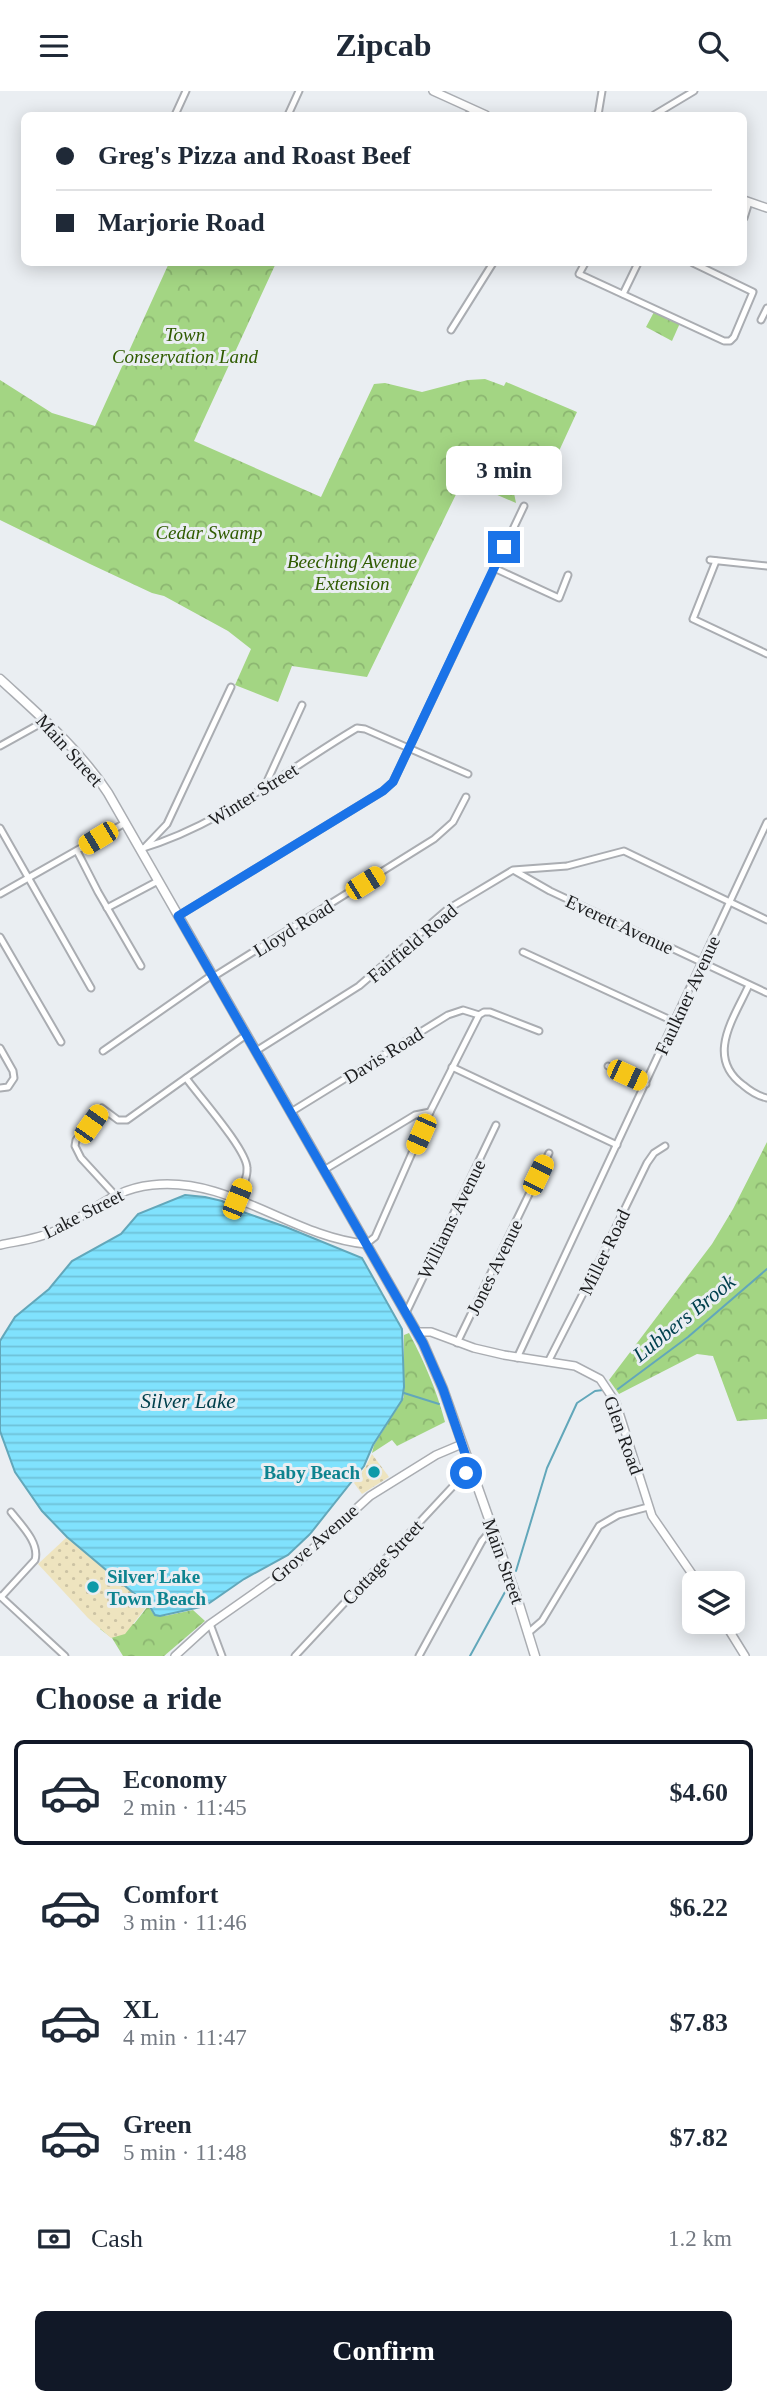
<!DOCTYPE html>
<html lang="en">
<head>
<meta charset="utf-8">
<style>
  :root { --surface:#fff; --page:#f2f2f3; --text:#1f2937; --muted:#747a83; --line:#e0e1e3; --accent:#111827 }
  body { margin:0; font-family:"Times New Roman",serif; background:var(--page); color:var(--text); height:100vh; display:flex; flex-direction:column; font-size:26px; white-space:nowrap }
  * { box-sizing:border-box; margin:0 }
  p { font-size:23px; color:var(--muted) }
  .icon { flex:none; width:38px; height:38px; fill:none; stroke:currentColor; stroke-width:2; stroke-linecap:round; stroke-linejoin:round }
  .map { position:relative; height:1565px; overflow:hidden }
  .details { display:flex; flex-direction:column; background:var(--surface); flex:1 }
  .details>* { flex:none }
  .top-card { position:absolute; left:21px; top:21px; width:726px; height:154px; border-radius:10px; box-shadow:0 4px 18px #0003; display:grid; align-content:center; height:154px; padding:0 35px; background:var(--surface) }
  .controls { position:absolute; left:682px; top:1480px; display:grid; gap:14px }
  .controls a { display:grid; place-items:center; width:63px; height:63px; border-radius:10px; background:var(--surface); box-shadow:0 4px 18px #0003; font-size:35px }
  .end { position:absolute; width:32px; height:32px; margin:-16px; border:9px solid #1a73e8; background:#fff; box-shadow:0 0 0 4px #fff }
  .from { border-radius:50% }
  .bubble { position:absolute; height:49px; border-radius:10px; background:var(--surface); box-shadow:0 4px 18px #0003; font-size:23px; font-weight:700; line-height:49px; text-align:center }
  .car { position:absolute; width:21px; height:42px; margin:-21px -10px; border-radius:9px; box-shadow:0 0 5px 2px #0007; background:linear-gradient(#f5c518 24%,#345 0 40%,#f5c518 0 76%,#345 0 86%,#f5c518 0) }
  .top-card b { display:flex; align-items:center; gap:24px; height:66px; font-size:26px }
  .top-card b+b { border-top:2px solid var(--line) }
  .top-card i { width:18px; height:18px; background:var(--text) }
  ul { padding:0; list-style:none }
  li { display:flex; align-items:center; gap:21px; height:105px; margin:0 14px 10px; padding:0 21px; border:4px solid transparent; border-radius:10px }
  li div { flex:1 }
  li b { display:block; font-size:26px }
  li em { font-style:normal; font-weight:700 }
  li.selected { border-color:var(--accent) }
  li>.icon { width:63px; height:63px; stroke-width:1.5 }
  h2 { padding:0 35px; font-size:32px; line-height:84px }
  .pay { display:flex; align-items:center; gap:18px; height:77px; padding:0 35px; font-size:26px }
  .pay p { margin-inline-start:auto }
  .action { display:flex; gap:14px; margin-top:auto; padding:14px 35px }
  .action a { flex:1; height:80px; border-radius:10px; background:var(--accent); color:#fff; font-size:28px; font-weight:700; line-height:80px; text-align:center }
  header { display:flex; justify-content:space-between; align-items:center; height:91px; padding:0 35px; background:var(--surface); font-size:32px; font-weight:700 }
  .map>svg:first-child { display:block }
  .forest { fill:url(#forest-crowns) }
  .sand { fill:url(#sand-dots) }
  .water { fill:url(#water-rules); stroke:#62a7ba; stroke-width:2 }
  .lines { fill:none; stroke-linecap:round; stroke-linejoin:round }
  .stream { stroke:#62a7ba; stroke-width:2 }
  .minor-casing { stroke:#aaadb2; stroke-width:9 }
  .tertiary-casing { stroke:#aaadb2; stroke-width:10 }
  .secondary-casing { stroke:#aaadb2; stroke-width:11 }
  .minor { stroke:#fff; stroke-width:5 }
  .tertiary { stroke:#fff; stroke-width:7 }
  .secondary { stroke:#fff; stroke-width:8 }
  .route { stroke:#1a73e8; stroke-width:9 }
  .culture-dot { fill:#0f9aa8; stroke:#eaeef2; stroke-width:2.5 }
  .labels { text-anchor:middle; stroke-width:6; stroke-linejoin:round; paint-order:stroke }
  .park-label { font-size:19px; font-style:italic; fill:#2f5b00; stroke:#eaeef2 }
  .street-label { font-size:19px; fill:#1c1d1f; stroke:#eaeef2 }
  .culture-label { font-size:19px; font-weight:bold; fill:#0d838f; stroke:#eaeef2; text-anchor:end }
  .water-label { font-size:21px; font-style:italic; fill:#00404d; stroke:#eaeef2 }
</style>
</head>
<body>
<header><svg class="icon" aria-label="menu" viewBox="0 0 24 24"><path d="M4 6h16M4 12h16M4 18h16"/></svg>Zipcab<svg class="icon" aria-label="search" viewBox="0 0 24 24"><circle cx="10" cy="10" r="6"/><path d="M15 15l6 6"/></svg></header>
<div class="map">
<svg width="767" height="1565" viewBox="0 0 767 1565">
  <defs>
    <pattern id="forest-crowns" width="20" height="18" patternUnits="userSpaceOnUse" patternTransform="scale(1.75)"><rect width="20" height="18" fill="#a3d583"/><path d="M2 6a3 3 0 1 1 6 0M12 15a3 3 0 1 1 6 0" fill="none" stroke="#8cb671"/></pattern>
    <pattern id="sand-dots" width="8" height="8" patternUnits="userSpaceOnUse" patternTransform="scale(1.75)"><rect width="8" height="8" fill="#eee4bf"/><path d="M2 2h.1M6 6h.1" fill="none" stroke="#ccc3a4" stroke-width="1.8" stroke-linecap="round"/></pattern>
    <pattern id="water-rules" width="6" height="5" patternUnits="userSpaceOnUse" patternTransform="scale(1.75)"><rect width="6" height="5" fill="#80e2fd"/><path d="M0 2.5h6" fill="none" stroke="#6ec1d8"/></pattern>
  </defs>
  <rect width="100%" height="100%" fill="#eaeef2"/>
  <g class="forest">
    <path d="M169,172H276L194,350L321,406L374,293L385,292L422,301L468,289L485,288L504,295L506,291L577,321L553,373L527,364L513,369L494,360H477L470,376L478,385L514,402L516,412L463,389L367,586L292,575L278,611L235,594L251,558L228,540L164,505L152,502L90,473L0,429V289L52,322L95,335Z"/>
    <path d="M654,221L680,232L672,250L646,236Z"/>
    <path d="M767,1051V1328L737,1330L713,1265L697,1263L619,1303L609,1289L712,1153L733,1118Z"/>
    <path d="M409,1242C424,1270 437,1300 445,1331L397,1355L392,1349L372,1362L374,1354L404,1306V1244Z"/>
    <path d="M148,1515L155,1525H165L193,1519L205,1530L164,1565H123L112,1547L100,1538L109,1527H122L134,1533Z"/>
  </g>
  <g class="sand">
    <path d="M372,1363L389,1386L362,1403L354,1392L366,1375Z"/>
    <path d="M67,1446L148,1514L125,1543L111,1547L88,1527L38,1473Z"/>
  </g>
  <path class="water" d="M185,1104L205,1106L222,1110L243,1121L286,1136L362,1167L402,1238L404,1296L402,1309L373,1354L364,1375L310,1443L288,1464L244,1488L205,1515L160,1525L155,1524L150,1516L67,1446L42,1420L15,1381L0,1340V1250L15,1226L49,1198L72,1170L121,1143L138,1123Z"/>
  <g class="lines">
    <g class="stream">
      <path d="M618,1298L688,1246L767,1178"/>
      <path d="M404,1302L439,1313"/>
      <path d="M516,1480L547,1377L577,1312L595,1300L603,1299"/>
      <path d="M470,1565L505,1501"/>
    </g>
    <defs>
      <g id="minor">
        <path d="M175,24L186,0"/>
        <path d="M288,24L299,0"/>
        <path d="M468,24L476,20"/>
        <path d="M598,24L602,0"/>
        <path d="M654,24L694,0"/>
        <path d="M744,127L749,111"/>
        <path d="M585,172L579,183L724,250H730L734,246L753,201L693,172"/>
        <path d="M623,203L638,172"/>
        <path d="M761,229L767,217"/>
        <path d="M451,239L493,172"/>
        <path d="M710,469L767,475"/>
        <path d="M716,470L693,528L767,563"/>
        <path d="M494,477L559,507L568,484"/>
        <path d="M0,655L45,630"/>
        <path d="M264,697L302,614"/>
        <path d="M0,737L91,897"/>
        <path d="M146,755L167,733L231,596"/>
        <path d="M140,758C222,734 284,680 357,637L365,638L468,683"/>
        <path d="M77,760L98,801L141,875"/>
        <path d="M515,780L550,800L767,902"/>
        <path d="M0,803L125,732"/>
        <path d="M107,817L158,790"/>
        <path d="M178,825L383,700L393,691L524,415"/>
        <path d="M0,846L61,951"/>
        <path d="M523,861L675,931"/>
        <path d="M213,886L434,748L453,731L466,706"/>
        <path d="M749,894C734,927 705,966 743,994C750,1000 758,1005 767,1007"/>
        <path d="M0,957L13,980L14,987L8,996L0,997"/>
        <path d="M103,960L212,884"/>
        <path d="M256,960L359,895L448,818L513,779L567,775L624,760L767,829"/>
        <path d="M608,975L646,993"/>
        <path d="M452,976L617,1054"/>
        <path d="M186,987C199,1005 247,1059 247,1077C248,1087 241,1099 237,1108"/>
        <path d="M291,1021L448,924L463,919L479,924"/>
        <path d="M324,1079L415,1024L430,1021"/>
        <path d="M115,1104L81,1067L75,1055L76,1049L102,1017L118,1029H127L246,944"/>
        <path d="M366,1153L375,1146L430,1021L479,924L484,921H490L539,940"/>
        <path d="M406,1222L496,1034"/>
        <path d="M457,1252L549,1062"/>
        <path d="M517,1267L767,731"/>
        <path d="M548,1271L594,1181L647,1072L654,1062L665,1055"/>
        <path d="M0,1505L65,1565"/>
        <path d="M1,1506L35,1469C40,1452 21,1434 11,1421"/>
        <path d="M210,1533L222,1565"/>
        <path d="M528,1542L542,1530L599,1435L618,1424L648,1416"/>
        <path d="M295,1565L470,1377"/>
        <path d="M419,1565L482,1450L492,1438"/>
      </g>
      <g id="tertiary">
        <path d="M433,0L486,24"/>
        <path d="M744,109L767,117"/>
        <path d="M0,1154C18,1150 39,1148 57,1139C91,1123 111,1098 152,1094C229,1085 292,1146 366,1153"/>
        <path d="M417,1241H431L474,1257L504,1264L575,1275L600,1288L616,1312L652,1425L699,1493"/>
        <path d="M724,1531L745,1565"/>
        <path d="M175,1565L210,1533L297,1472L370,1405L436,1364L462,1353"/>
      </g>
      <path id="secondary" d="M0,588C39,624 79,658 108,702L423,1252L443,1298L518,1510L535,1565"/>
    </defs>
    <use href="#minor" class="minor-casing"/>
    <use href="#tertiary" class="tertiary-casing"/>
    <use href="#secondary" class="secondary-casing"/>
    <use href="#minor" class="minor"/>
    <use href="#tertiary" class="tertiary"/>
    <use href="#secondary" class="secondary"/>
  </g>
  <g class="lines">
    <path class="route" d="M466,1382L470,1377L443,1298L423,1252L178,825L383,700L393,691L504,456"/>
  </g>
  <g class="culture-dot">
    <circle cx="374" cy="1381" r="7"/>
    <circle cx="93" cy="1496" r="7"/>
  </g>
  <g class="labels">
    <g class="park-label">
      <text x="185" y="250">Town<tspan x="185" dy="22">Conservation Land</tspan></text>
      <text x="209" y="448">Cedar Swamp</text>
      <text x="352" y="477">Beeching Avenue<tspan x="352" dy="22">Extension</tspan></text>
    </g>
    <g class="street-label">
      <text transform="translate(70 659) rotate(48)" y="7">Main Street</text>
      <text transform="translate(253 703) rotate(-32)" y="7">Winter Street</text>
      <text transform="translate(620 833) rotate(25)" y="7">Everett Avenue</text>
      <text transform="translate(293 837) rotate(-32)" y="7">Lloyd Road</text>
      <text transform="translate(412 852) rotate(-40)" y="7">Fairfield Road</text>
      <text transform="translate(687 904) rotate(-65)" y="7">Faulkner Avenue</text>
      <text transform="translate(383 964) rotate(-32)" y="7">Davis Road</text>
      <text transform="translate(83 1122) rotate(-27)" y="7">Lake Street</text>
      <text transform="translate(451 1128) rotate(-64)" y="7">Williams Avenue</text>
      <text transform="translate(604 1161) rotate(-64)" y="7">Miller Road</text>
      <text transform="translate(494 1176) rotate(-64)" y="7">Jones Avenue</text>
      <text transform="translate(624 1344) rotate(70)" y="7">Glen Road</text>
      <text transform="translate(314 1452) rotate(-41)" y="7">Grove Avenue</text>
      <text transform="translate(504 1470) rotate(70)" y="7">Main Street</text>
      <text transform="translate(382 1471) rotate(-47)" y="7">Cottage Street</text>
    </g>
    <g class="culture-label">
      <text x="360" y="1388">Baby Beach</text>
      <text x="107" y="1492" text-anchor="start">Silver Lake<tspan x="107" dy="22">Town Beach</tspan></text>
    </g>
    <g class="water-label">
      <text transform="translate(684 1227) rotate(-39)" y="7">Lubbers Brook</text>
      <text x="188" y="1317">Silver Lake</text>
    </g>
  </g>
</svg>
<div class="controls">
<a><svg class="icon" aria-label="layers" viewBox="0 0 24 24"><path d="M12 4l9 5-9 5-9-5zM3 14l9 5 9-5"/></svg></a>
</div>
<i class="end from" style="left:466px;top:1382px"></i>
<i class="end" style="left:504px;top:456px"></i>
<div class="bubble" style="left:446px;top:355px;width:116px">3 min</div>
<i class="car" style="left:98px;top:747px;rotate:239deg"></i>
<i class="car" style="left:365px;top:792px;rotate:58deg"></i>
<i class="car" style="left:627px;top:984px;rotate:115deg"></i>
<i class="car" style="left:91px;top:1033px;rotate:35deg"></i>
<i class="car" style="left:421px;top:1043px;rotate:204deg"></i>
<i class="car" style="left:538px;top:1084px;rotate:26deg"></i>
<i class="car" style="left:237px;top:1108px;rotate:22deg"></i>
<div class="top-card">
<b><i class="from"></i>Greg's Pizza and Roast Beef</b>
<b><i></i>Marjorie Road</b>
</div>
</div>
<section class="details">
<h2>Choose a ride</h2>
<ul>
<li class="selected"><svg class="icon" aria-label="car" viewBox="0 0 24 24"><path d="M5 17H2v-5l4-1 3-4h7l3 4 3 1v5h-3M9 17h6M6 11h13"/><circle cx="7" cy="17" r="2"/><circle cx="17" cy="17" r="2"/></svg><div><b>Economy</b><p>2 min · 11:45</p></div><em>$4.60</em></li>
<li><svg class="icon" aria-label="car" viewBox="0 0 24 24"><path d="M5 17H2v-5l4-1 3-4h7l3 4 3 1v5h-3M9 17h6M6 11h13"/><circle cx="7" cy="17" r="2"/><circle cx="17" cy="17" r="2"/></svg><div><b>Comfort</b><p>3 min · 11:46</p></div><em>$6.22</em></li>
<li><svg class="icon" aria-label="car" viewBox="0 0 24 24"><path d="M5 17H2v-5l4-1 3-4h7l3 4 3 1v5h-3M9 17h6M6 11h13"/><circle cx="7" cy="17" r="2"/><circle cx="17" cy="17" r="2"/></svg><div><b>XL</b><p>4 min · 11:47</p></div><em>$7.83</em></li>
<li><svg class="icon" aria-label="car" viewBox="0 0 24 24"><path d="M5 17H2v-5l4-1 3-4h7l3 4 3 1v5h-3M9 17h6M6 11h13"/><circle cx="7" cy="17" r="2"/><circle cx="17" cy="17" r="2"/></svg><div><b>Green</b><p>5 min · 11:48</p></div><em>$7.82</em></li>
</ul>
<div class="pay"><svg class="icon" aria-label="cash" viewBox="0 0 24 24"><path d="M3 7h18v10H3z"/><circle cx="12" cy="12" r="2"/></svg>Cash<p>1.2 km</p></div>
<div class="action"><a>Confirm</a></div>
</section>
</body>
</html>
